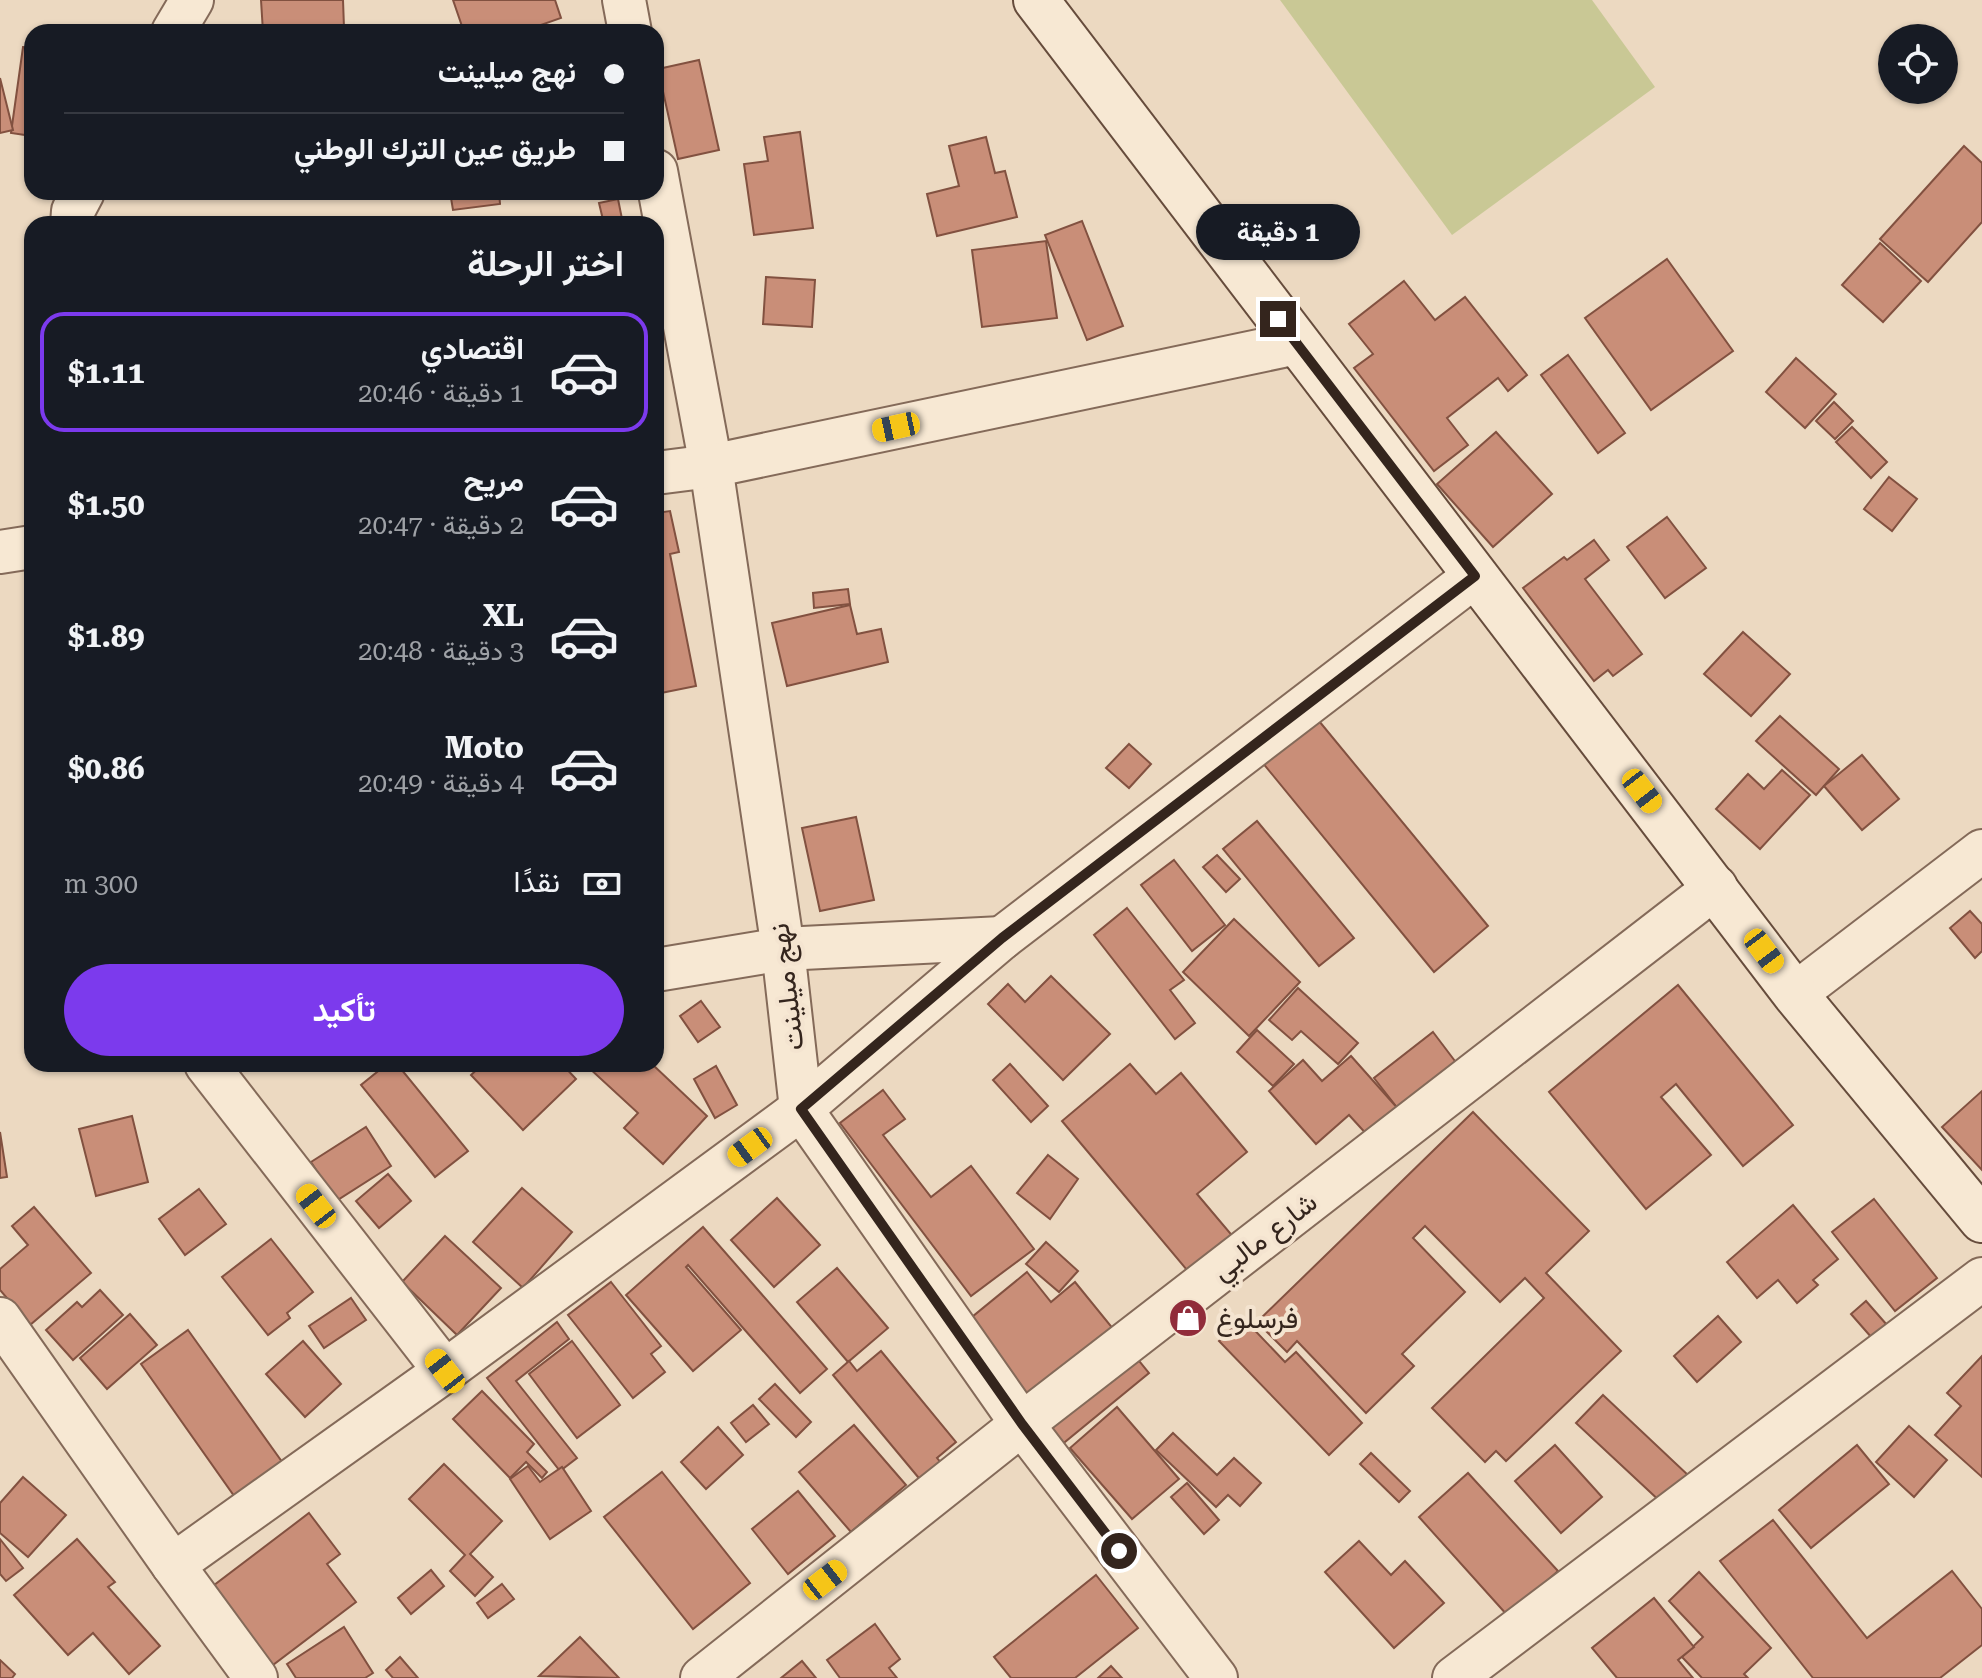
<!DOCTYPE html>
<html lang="ar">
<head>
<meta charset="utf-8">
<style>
  :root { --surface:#171b24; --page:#20242c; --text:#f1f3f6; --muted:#9ea1a6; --line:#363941; --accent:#7c3aed }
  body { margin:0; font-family:"Roboto Serif",Vazirmatn,serif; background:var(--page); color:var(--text); direction:rtl; height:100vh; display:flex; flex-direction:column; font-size:30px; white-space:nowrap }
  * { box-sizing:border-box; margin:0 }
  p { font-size:26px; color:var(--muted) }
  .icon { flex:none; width:44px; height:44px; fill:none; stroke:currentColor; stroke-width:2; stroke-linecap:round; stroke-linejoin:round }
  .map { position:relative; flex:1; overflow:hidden; direction:ltr }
  .drawer { position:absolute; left:24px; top:216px; width:640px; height:856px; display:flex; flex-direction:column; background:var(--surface); border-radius:24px; box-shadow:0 2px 6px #0004; direction:rtl }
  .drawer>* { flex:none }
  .top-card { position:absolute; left:24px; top:24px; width:640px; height:176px; border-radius:24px; box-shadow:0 2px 6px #0004; direction:rtl; display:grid; align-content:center; height:176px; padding:0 40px; background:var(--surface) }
  .buttons { position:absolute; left:1878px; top:24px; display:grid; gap:16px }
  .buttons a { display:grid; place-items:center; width:80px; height:80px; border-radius:50%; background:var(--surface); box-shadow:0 2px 6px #0004; font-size:40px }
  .end { position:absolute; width:36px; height:36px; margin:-18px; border:10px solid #34251d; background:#fff; box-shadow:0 0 0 4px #fff }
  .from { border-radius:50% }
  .bubble { position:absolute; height:56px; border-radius:28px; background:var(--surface); box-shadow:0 2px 6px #0004; font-size:26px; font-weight:700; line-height:56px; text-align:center; direction:rtl }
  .car { position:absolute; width:24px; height:48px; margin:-24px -12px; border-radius:10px; box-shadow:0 0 6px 2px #0007; background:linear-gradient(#f5c518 24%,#345 0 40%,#f5c518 0 76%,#345 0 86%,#f5c518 0) }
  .top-card b { display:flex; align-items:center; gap:28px; height:76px; font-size:30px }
  .top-card b+b { border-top:2px solid var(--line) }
  .top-card i { width:20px; height:20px; background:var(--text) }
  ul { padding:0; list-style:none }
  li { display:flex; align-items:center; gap:24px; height:120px; margin:0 16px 12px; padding:0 24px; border:4px solid transparent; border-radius:24px }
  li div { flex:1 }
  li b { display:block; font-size:30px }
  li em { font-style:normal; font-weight:700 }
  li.selected { border-color:var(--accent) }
  li>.icon { width:72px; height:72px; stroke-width:1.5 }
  h2 { padding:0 40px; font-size:36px; line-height:96px }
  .pay { display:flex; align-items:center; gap:20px; height:88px; padding:0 40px; font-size:30px }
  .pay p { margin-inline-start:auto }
  .primary-button { display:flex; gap:16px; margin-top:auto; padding:16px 40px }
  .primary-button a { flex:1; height:92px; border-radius:48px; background:var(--accent); color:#fff; font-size:32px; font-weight:700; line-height:92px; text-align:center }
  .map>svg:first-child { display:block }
  .green { fill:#c9c895 }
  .building { fill:#c98e78; stroke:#825140; stroke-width:2 }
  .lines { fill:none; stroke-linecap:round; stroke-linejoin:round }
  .minor-casing { stroke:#846a59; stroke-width:46 }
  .secondary-casing { stroke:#664c3c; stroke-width:48 }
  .minor { stroke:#f7e8d3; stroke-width:42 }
  .secondary { stroke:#f7e8d3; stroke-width:44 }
  .route { stroke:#34251d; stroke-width:10 }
  .labels { text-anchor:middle; stroke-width:8; stroke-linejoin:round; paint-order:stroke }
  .street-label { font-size:28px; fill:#34251d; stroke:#f4e4d0 }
  .poi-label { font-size:28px; fill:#34251d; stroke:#f4e4d0; text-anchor:start }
</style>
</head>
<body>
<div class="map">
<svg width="1982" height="1678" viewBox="0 0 1982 1678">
  <rect width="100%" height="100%" fill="#ecd9c1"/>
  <path class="green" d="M1280,0H1592L1655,87L1452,235Z"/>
  <g class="building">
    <path d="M261,0H343L344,28L313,30L314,32H263Z"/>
    <path d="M453,0H555L561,18L521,32H464Z"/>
    <path d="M23,47L32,48V136L11,133Z"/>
    <path d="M699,60L719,150L678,159L658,69Z"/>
    <path d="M0,78L13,130L0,133Z"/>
    <path d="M800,132L813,228L754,235L744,164L768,161L764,137Z"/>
    <path d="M986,137L995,173L1005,171L1017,217L937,236L927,194L959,186L949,146Z"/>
    <path d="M1964,146L1982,163V222L1928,282L1880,239Z"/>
    <path d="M450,192H499L500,204L453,210Z"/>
    <path d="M618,199L623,224H604L599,203Z"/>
    <path d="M454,218L455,224H423Z"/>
    <path d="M1082,221L1123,326L1087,340L1045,235Z"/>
    <path d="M1046,241L1057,318L982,327L972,250Z"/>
    <path d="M1880,243L1921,281L1883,322L1842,285Z"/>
    <path d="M1667,259L1733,351L1651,410L1585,318Z"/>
    <path d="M766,277L815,280L812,327L763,324Z"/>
    <path d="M1404,281L1435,320L1465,297L1527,375L1508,391L1498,378L1447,418L1468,445L1434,471L1354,368L1373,354L1349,324Z"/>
    <path d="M1568,355L1625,433L1598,453L1541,375Z"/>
    <path d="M1796,358L1836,394L1805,428L1766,392Z"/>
    <path d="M1834,402L1853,421L1835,439L1816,421Z"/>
    <path d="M1852,427L1887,462L1871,478L1836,442Z"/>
    <path d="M1496,432L1552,494L1493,547L1437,484Z"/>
    <path d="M1889,477L1917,499L1892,531L1864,509Z"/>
    <path d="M670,511L679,552L670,554L696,686L656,694V513Z"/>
    <path d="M1667,517L1706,568L1665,598L1627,547Z"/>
    <path d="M1594,540L1609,560L1585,579L1642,654L1613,676L1608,670L1594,681L1523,588L1564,557L1567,560Z"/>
    <path d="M848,589L850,604L814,608L813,593Z"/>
    <path d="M850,605L857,634L881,629L888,662L787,686L772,623Z"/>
    <path d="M1743,632L1790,674L1751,716L1704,674Z"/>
    <path d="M1780,716L1839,769L1816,795L1756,741Z"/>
    <path d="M1319,721L1488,926L1434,972L1262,762Z"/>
    <path d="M1129,744L1151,764L1129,788L1106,768Z"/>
    <path d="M1862,755L1899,799L1862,830L1824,786Z"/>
    <path d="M1782,770L1810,795L1760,849L1716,809L1748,774L1764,789Z"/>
    <path d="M856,817L874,900L820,911L802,828Z"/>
    <path d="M1257,821L1354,938L1319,966L1223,849Z"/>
    <path d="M1217,855L1240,879L1226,892L1203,867Z"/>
    <path d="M1174,860L1225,925L1192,951L1141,885Z"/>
    <path d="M1127,908L1184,980L1170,990L1195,1023L1175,1039L1094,935Z"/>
    <path d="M1970,911L1982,924V951L1975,958L1950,928Z"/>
    <path d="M1234,919L1300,982L1249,1036L1183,972Z"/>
    <path d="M1051,976L1110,1034L1063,1080L988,1004L1008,984L1025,1002Z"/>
    <path d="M1678,985L1793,1125L1743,1166L1676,1084L1661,1097L1711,1155L1646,1209L1549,1092Z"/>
    <path d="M1298,988L1358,1043L1338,1064L1301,1031L1292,1040L1269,1020Z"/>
    <path d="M701,1001L720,1027L698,1042L680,1016Z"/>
    <path d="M1257,1030L1294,1064L1273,1086L1237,1052Z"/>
    <path d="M1433,1032L1464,1073L1406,1119L1374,1078Z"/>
    <path d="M1351,1056L1400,1111L1370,1138L1349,1115L1316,1144L1269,1091L1303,1060L1322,1081Z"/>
    <path d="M387,1064H397L468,1151L435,1177L361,1085Z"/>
    <path d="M483,1064H562L576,1079L523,1130L471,1075Z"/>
    <path d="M591,1064H652L707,1116L663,1164L624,1128L638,1113L588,1067Z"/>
    <path d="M1010,1064L1048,1106L1031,1122L993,1080Z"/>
    <path d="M1130,1064L1156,1094L1181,1073L1247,1152L1197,1194L1257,1265L1213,1301L1062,1121Z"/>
    <path d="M716,1066L737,1105L715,1118L694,1079Z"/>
    <path d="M883,1090L905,1119L883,1135L931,1197L971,1166L1034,1249L971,1296L840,1123Z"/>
    <path d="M1982,1091V1170L1942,1127Z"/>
    <path d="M1473,1112L1589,1231L1546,1273L1621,1351L1506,1461L1496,1451L1485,1462L1432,1408L1544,1298L1525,1278L1500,1302L1425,1226L1413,1238L1465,1292L1402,1354L1414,1366L1366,1413L1297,1341L1287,1352L1257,1322Z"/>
    <path d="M132,1116L148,1182L96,1196L79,1129Z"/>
    <path d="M366,1127L391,1166L336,1201L311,1162Z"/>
    <path d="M0,1132L7,1177L0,1178Z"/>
    <path d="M1048,1155L1078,1179L1050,1219L1017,1193Z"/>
    <path d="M388,1174L411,1201L379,1228L356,1201Z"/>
    <path d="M522,1188L572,1232L523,1288L473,1242Z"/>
    <path d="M199,1189L226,1224L185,1255L159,1219Z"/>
    <path d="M777,1198L820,1245L774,1287L731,1240Z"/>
    <path d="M1874,1199L1937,1278L1895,1311L1832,1232Z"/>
    <path d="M1793,1205L1838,1259L1813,1280L1818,1285L1797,1303L1778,1280L1757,1298L1727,1262Z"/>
    <path d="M34,1207L91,1273L30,1325L0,1290V1269L28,1245L12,1226Z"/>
    <path d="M703,1227L827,1369L800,1393L688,1265L686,1267L741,1330L693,1371L626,1295Z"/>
    <path d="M445,1236L501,1288L457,1335L402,1282Z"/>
    <path d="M271,1239L313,1292L287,1313L290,1318L268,1335L222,1277Z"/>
    <path d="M1046,1242L1078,1271L1059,1292L1026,1264Z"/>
    <path d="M837,1268L888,1328L848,1362L797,1302Z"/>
    <path d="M1027,1272L1051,1302L1075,1282L1149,1373L1060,1446L961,1326Z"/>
    <path d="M611,1282L661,1346L651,1354L665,1372L633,1398L568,1315Z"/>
    <path d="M100,1290L123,1315L73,1360L46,1330L77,1302L82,1307Z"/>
    <path d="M351,1298L366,1320L324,1348L309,1326Z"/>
    <path d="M1866,1301L1887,1325L1872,1338L1851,1314Z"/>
    <path d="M130,1314L157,1345L107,1389L80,1358Z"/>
    <path d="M1718,1316L1741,1342L1697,1382L1674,1356Z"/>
    <path d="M1243,1318L1285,1362L1296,1352L1362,1423L1329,1455L1219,1341Z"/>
    <path d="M557,1322L569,1339L516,1381L577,1458L560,1471L487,1378Z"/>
    <path d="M188,1330L285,1466L237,1500L141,1364Z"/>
    <path d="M303,1341L341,1384L305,1417L266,1374Z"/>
    <path d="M572,1341L620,1405L577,1438L529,1374Z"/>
    <path d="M881,1351L956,1442L937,1458L954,1479L933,1495L833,1375L849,1361L857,1371Z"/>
    <path d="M1982,1356V1477L1935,1435L1961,1406L1947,1393Z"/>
    <path d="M775,1384L811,1422L796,1437L759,1399Z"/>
    <path d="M482,1391L534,1444L527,1452L547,1472L542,1478L526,1462L510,1478L453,1419Z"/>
    <path d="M1603,1395L1689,1476L1663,1504L1576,1423Z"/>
    <path d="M753,1405L769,1424L746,1442L731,1423Z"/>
    <path d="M1117,1407L1179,1479L1132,1519L1070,1448Z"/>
    <path d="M854,1425L906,1485L851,1532L799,1472Z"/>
    <path d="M1909,1426L1947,1460L1914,1497L1876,1462Z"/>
    <path d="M718,1427L743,1455L706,1489L681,1462Z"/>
    <path d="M1173,1433L1217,1475L1234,1458L1261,1483L1240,1506L1228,1495L1216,1507L1156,1450Z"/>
    <path d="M1555,1445L1602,1497L1561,1533L1515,1481Z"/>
    <path d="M1857,1445L1889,1484L1811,1548L1779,1510Z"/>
    <path d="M1371,1453L1410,1491L1399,1502L1360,1464Z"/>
    <path d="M444,1464L502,1521L470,1554L493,1577L475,1596L450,1571L465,1555L409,1499Z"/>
    <path d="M528,1466L540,1482L562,1467L591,1511L550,1539L510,1479Z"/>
    <path d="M662,1472L750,1583L693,1629L604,1517Z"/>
    <path d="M1468,1473L1558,1571L1508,1616L1419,1517Z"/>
    <path d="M23,1477L66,1515L28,1557L0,1533V1503Z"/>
    <path d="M1187,1483L1219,1520L1204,1534L1171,1497Z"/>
    <path d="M798,1491L835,1536L788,1574L752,1529Z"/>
    <path d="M309,1513L340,1554L327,1564L356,1602L265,1671L205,1592Z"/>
    <path d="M1773,1520L1867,1638L1952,1571L1982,1609V1645L1940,1678H1813L1720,1561Z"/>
    <path d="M0,1539L23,1568L6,1581L0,1574Z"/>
    <path d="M77,1539L115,1582L108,1587L160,1646L129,1674L93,1633L68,1655L14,1595Z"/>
    <path d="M1359,1541L1391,1575L1405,1561L1444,1603L1394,1648L1325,1572Z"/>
    <path d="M431,1570L444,1586L411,1614L398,1598Z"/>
    <path d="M1699,1572L1771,1648L1744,1674L1748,1678H1702L1682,1657L1703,1637L1669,1601Z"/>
    <path d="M1096,1575L1138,1628L1075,1678H1011L994,1657Z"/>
    <path d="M502,1584L514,1599L488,1618L477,1603Z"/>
    <path d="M1654,1598L1694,1647L1678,1660L1693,1678H1617L1592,1648Z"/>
    <path d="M875,1624L900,1659L889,1668L897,1678H840L827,1660Z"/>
    <path d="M344,1627L373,1673L365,1678H296L287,1664Z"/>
    <path d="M580,1637L619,1678L539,1676Z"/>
    <path d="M400,1657L418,1678H393L386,1670Z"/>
    <path d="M0,1660L15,1674L12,1678H0Z"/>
    <path d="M802,1661L816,1678H781Z"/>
    <path d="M1111,1666L1122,1678H1098Z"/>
  </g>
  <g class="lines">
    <defs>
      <g id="minor">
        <path d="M624,0L630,32"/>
        <path d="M173,32L192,0"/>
        <path d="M656,171L711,466L783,949L801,1109L1022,1424L1216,1678"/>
        <path d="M72,224L73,211L83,192"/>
        <path d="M656,473L711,466L1297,343"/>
        <path d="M0,552L32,547"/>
        <path d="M656,970L783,949L1002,938"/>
        <path d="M1795,994L1982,851"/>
        <path d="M206,1064L445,1371"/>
        <path d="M0,1319L173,1565L256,1678"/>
        <path d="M173,1565L445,1371L801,1109L1002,938L1475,576"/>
        <path d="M702,1678L1022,1424L1716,887"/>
        <path d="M1454,1678L1982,1279"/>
      </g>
      <path id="secondary" d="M1036,0L1795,994L1982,1220"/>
    </defs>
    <use href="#minor" class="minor-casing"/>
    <use href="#secondary" class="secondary-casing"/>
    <use href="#minor" class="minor"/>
    <use href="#secondary" class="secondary"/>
  </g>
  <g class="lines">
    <path class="route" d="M1119,1551L1022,1424L801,1109L1002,938L1475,576L1278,319"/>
  </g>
  <defs>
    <symbol id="shop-disc" viewBox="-11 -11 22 22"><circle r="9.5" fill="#912c3a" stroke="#f4e4d0"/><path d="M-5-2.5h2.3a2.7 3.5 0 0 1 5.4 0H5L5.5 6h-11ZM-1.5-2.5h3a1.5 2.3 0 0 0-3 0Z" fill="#fff"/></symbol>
  </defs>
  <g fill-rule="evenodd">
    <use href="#shop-disc" x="1166" y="1296" width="44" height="44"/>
  </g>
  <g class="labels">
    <g class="street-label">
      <text transform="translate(786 987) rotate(-97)" y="10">نهج ميلينت</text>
      <text transform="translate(1264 1236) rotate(-38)" y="10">شارع مالبي</text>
    </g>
    <g class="poi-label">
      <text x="1216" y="1328">فرسلوغ</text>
    </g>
  </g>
</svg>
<div class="buttons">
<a><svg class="icon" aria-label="locate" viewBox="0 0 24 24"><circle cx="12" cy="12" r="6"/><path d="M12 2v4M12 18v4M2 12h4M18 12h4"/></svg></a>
</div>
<i class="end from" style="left:1119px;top:1551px"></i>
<i class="end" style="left:1278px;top:319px"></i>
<div class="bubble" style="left:1196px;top:204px;width:164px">1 دقيقة</div>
<i class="car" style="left:896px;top:427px;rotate:258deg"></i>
<i class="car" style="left:1642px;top:791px;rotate:142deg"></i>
<i class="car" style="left:1764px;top:951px;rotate:143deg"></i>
<i class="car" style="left:750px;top:1147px;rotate:234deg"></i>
<i class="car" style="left:316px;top:1206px;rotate:322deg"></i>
<i class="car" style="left:445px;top:1371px;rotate:322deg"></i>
<i class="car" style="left:825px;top:1580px;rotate:52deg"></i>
<div class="top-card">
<b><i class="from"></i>نهج ميلينت</b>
<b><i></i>طريق عين الترك الوطني</b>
</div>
<section class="drawer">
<h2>اختر الرحلة</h2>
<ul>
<li class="selected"><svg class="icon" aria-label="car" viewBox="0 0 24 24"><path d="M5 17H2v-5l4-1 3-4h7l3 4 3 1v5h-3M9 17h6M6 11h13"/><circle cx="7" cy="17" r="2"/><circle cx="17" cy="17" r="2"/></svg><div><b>اقتصادي</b><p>1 دقيقة · 20:46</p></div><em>$1.11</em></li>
<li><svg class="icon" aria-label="car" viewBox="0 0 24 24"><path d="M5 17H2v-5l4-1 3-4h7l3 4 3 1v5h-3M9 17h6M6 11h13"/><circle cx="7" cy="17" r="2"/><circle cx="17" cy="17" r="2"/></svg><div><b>مريح</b><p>2 دقيقة · 20:47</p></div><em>$1.50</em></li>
<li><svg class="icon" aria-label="car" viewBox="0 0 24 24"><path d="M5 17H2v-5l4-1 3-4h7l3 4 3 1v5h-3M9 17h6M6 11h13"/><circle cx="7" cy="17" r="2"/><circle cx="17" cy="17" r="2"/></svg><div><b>XL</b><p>3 دقيقة · 20:48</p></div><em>$1.89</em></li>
<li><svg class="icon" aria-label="car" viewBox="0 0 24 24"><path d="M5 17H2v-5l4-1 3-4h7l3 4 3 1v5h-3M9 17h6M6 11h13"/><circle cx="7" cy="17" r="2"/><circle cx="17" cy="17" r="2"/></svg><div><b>Moto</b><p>4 دقيقة · 20:49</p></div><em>$0.86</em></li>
</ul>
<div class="pay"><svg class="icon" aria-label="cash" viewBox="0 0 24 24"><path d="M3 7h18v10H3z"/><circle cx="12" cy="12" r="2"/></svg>نقدًا<p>300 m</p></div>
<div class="primary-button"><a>تأكيد</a></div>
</section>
</div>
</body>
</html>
